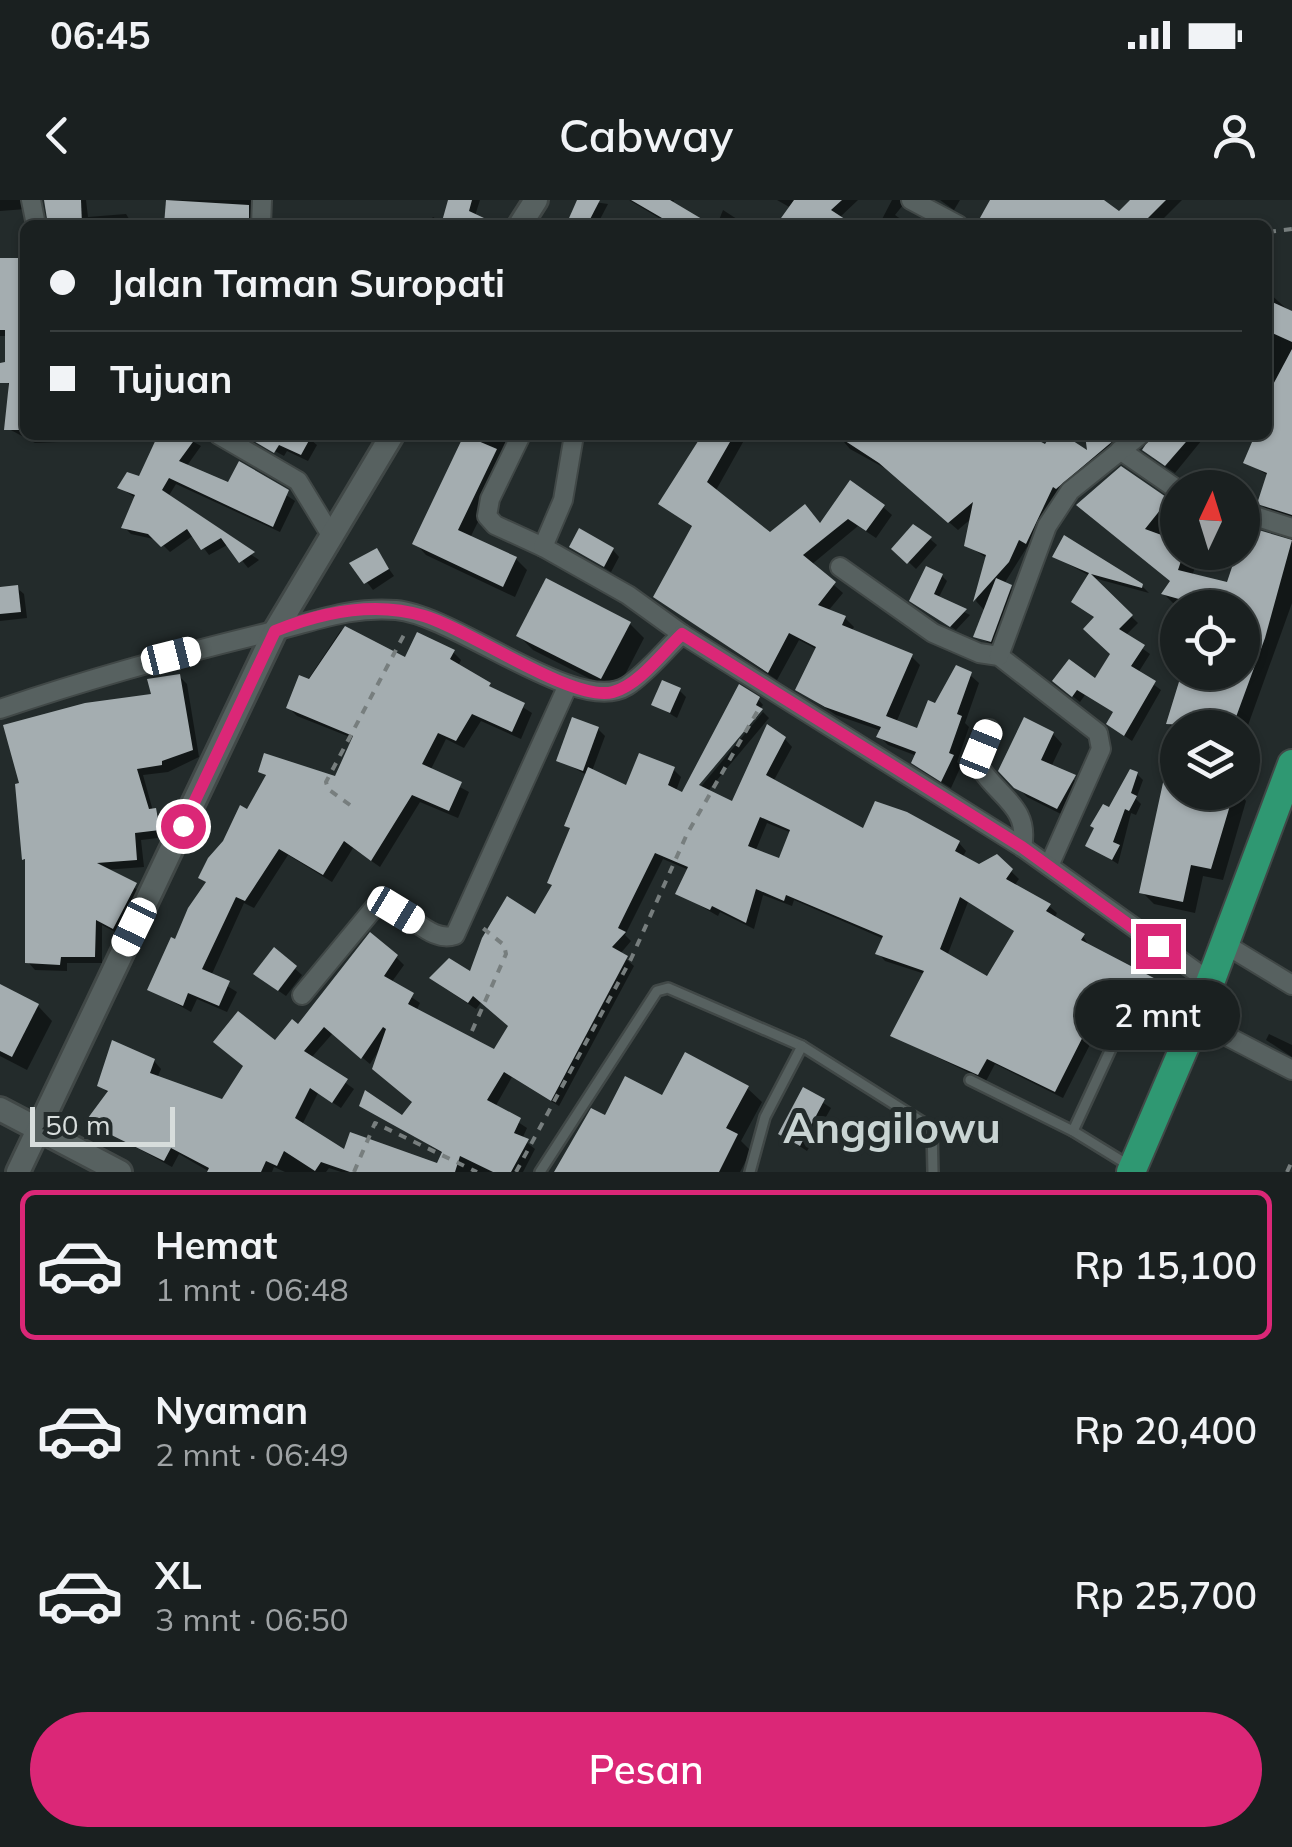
<!DOCTYPE html>
<html lang="id">
<head>
<meta charset="utf-8">
<style>
  :root { --surface:#1a2020; --page:#272d2d; --text:#f1f3f6; --muted:#9fa3a5; --line:#383e3e; --accent:#db2777 }
  body { margin:0; font-family:Mulish,sans-serif; background:var(--page); color:var(--text); height:100vh; display:flex; flex-direction:column; font-size:38px; white-space:nowrap }
  * { box-sizing:border-box; margin:0 }
  p { font-size:32px; color:var(--muted) }
  .icon { flex:none; width:55px; height:55px; fill:none; stroke:currentColor; stroke-width:2; stroke-linecap:round; stroke-linejoin:round }
  .map { position:relative; height:972px; overflow:hidden }
  .panel { display:flex; flex-direction:column; background:var(--surface); flex:1 }
  .panel>* { flex:none }
  .top-card { position:absolute; left:20px; top:20px; width:1252px; height:220px; border-radius:15px; box-shadow:0 2px 8px #0004,0 0 0 2px var(--line); display:grid; align-content:center; height:220px; padding:0 30px; background:var(--surface) }
  .needle { width:65px; rotate:4deg }
  .fabs { position:absolute; left:1160px; top:270px; display:grid; gap:20px }
  .fabs a { display:grid; place-items:center; width:100px; height:100px; border-radius:50%; background:var(--surface); box-shadow:0 2px 8px #0004,0 0 0 2px var(--line); font-size:50px }
  .scale { position:absolute; left:30px; bottom:25px; width:145px; box-sizing:border-box; padding-left:10px; border:5px solid #d7dddc; border-top:0; font-size:28px; line-height:35px; white-space:nowrap; color:#d7dddc; -webkit-text-stroke:8px #232b2b; paint-order:stroke }
  .end { position:absolute; width:45px; height:45px; margin:-22px; border:12px solid #db2777; background:#fff; box-shadow:0 0 0 5px #fff }
  .from { border-radius:50% }
  .bubble { position:absolute; height:70px; border-radius:35px; background:var(--surface); box-shadow:0 2px 8px #0004,0 0 0 2px var(--line); font-size:32px; font-weight:600; line-height:70px; text-align:center }
  .car { position:absolute; width:30px; height:60px; margin:-30px -15px; border-radius:12px; box-shadow:0 0 8px 2px #0007; background:linear-gradient(#fff 24%,#345 0 40%,#fff 0 76%,#345 0 86%,#fff 0) }
  .top-card b { display:flex; align-items:center; gap:35px; height:95px; font-size:38px }
  .top-card b+b { border-top:2px solid var(--line) }
  .top-card i { width:25px; height:25px; background:var(--text) }
  ul { padding:18px 0 0; list-style:none }
  li { display:flex; align-items:center; gap:30px; height:150px; margin:0 20px 15px; padding:0 10px; border:5px solid transparent; border-radius:15px }
  li div { flex:1 }
  li b { display:block; font-size:38px }
  li em { font-style:normal; font-weight:600 }
  li.active { border-color:var(--accent) }
  li>.icon { width:90px; height:90px; stroke-width:1.5 }
  .primary-button { display:flex; gap:20px; margin-top:auto; padding:20px 30px }
  .primary-button a { flex:1; height:115px; border-radius:60px; background:var(--accent); color:#fff; font-size:40px; font-weight:600; line-height:115px; text-align:center }
  .status { display:flex; justify-content:space-between; align-items:center; height:70px; padding:0 50px; background:var(--surface); direction:ltr }
  .status svg { height:28px; fill:currentColor }
  header { display:flex; justify-content:space-between; align-items:center; height:130px; padding:0 30px; background:var(--surface); font-size:45px; font-weight:600 }
  .map>svg:first-child { display:block }
  .shadow { fill:#0007; fill-rule:evenodd }
  .building { fill:#a4adb0; fill-rule:evenodd }
  .lines { fill:none; stroke-linecap:round; stroke-linejoin:round }
  .service-casing { stroke:#414847; stroke-width:14 }
  .minor-casing { stroke:#414847; stroke-width:22 }
  .tertiary-casing { stroke:#414847; stroke-width:28 }
  .trunk-casing { stroke:#414847; stroke-width:32 }
  .path { stroke:#777e7e; stroke-width:4; stroke-dasharray:8 8; stroke-linecap:butt }
  .service { stroke:#576160; stroke-width:9 }
  .minor { stroke:#576160; stroke-width:18 }
  .tertiary { stroke:#576160; stroke-width:22 }
  .trunk { stroke:#2f9872; stroke-width:28 }
  .route { stroke:#db2777; stroke-width:12 }
  .labels { text-anchor:middle; stroke-width:10; stroke-linejoin:round; paint-order:stroke }
  .quarter-label { font-size:42px; font-weight:bold; fill:#c9d4d3; stroke:#232b2b }
</style>
</head>
<body>
<div class="status"><b>06:45</b><svg viewBox="0 0 49 12"><path d="M0 12V9h3v3zM5 12V6h3v6zM10 12V3h3v9zM15 12V0h3v12zM26 1h20v11H26zM47 4h2v5h-2z"/></svg></div>
<header><svg class="icon" aria-label="back" viewBox="0 0 24 24"><path d="M15 5l-7 7 7 7"/></svg>Cabway<svg class="icon" aria-label="person" viewBox="0 0 24 24"><circle cx="12" cy="8" r="4"/><path d="M4 21q1-7 8-7t8 7"/></svg></header>
<div class="map">
<svg width="1292" height="972" viewBox="0 0 1292 972">
  <rect width="100%" height="100%" fill="#232b2b"/>
  <g class="shadow">
    <path d="M0,0H29L26,9L0,11Z"/>
    <path d="M45,0H86L88,17L126,14L133,25H50Z"/>
    <path d="M166,0H261L254,25H165Z"/>
    <path d="M451,0H480L472,25H427L433,17L444,24Z"/>
    <path d="M580,0L608,4L597,25L580,18Z"/>
    <path d="M629,0H674L672,4L707,25H661L664,21Z"/>
    <path d="M777,0H858L839,18L849,25H779L791,8Z"/>
    <path d="M892,0H907L895,15L909,25H879Z"/>
    <path d="M940,0H960L954,10Z"/>
    <path d="M1017,0H1100L1120,14L1134,0H1182L1157,25H1040Z"/>
    <path d="M723,10L746,25H717Z"/>
    <path d="M0,60H25V235H59L60,242L35,243L9,229L7,136H0Z"/>
    <path d="M1268,92L1292,114V320L1268,311L1260,303L1269,276L1246,262L1255,240L1242,235L1265,244L1256,235H1268Z"/>
    <path d="M161,235H181L201,246L186,267L229,285L240,264L295,301L280,332L176,284L168,297L259,360L248,368L229,344L209,355L194,335L170,352L158,340L131,334L124,327L136,298L120,288L140,279Z"/>
    <path d="M246,235H305L317,245L308,261L287,251L284,256Z"/>
    <path d="M467,235H521L470,338L516,359L527,370L515,397L426,355L415,343Z"/>
    <path d="M705,235H747L715,292L770,335L883,307L892,315L876,338L858,326L811,365L843,393L828,411L845,418L854,427L851,432L911,456L920,465L896,523L919,532L936,507L970,475L979,483L965,523L969,527L957,562L961,566L951,588L923,571L914,562L917,556L888,545L879,536L882,531L836,515L798,490L818,450L799,440L777,480L656,397L694,328L661,304Z"/>
    <path d="M838,235H1028L1046,248L1059,235L1091,255L1088,235H1140L1066,296L1034,350L1027,347L1004,384L1018,394L998,447L975,436L985,411L976,401L988,359L967,345L973,317L958,330L890,271L850,249Z"/>
    <path d="M1153,235H1206L1175,273L1153,258Z"/>
    <path d="M1202,278L1222,282L1227,288H1200Z"/>
    <path d="M1167,301L1178,316L1160,338L1178,352H1191L1198,359L1192,376L1228,385L1247,329L1292,341V403L1242,542V528H1178V592H1238L1246,601L1223,680L1203,676L1195,713L1154,704L1142,692L1176,531L1169,524L1242,472V408L1176,406L1164,394L1172,382L1091,317Z"/>
    <path d="M930,339L937,345L916,369L895,349Z"/>
    <path d="M572,347L613,350L619,357L611,372Z"/>
    <path d="M376,351L394,376L373,390L353,364Z"/>
    <path d="M1055,357L1142,386L1149,393L1090,377L1138,423L1125,436L1150,454L1138,473L1161,490L1132,541L1116,530L1115,513L1085,495L1080,502L1062,488L1095,482L1113,454L1096,419L1074,402L1090,376Z"/>
    <path d="M942,376L947,381L938,399L970,415L956,430L917,405Z"/>
    <path d="M17,388L24,394L27,418L0,421V389Z"/>
    <path d="M630,424L644,438L616,492L533,450L519,436Z"/>
    <path d="M341,430L406,461L453,452L461,460L458,467L532,513L521,539L481,521L464,548L446,539L430,571L469,592L458,618L420,602L380,667L353,648L332,682L288,655L254,708L244,703L211,776L237,792L227,812L197,799L191,812L150,789L208,684L201,677L248,612L267,577L261,571L337,579L355,539L297,516L289,508Z"/>
    <path d="M179,476L187,484L199,557L168,572L143,575L153,611L163,618L166,637L141,640L144,667L104,670L143,693L121,735L102,725V763H67V771L35,770L28,762V662L24,659L154,496Z"/>
    <path d="M679,490L686,497L677,518L654,504Z"/>
    <path d="M758,499L763,505L698,583L694,595L763,512L769,518L707,592L733,604L785,539L792,547L773,582L864,632L906,614L959,643L966,651L962,658L979,667L996,657L1019,679L1014,686L1049,706L1057,713L1054,719L1083,736L1089,746L1171,790L1179,797L1172,811L1120,785L1063,898L995,864L986,881L893,836L925,774L885,761L878,753L884,739L794,700L792,706L763,695L754,729L720,712L718,716L678,693L689,670L663,659L625,735L631,741L620,754L634,766L559,906L512,877L495,907L527,928L522,939L535,949L523,972H341L329,968L326,972H285L274,967L272,972H210L179,954L172,967L88,921L109,894L100,885L154,861L161,869L157,878L224,902L275,843L396,757L404,765L391,783L420,803L416,811L494,852L510,826L482,801L476,809L440,785L472,775L536,717L554,686L572,630L567,625L587,575L559,560L598,529L605,536L592,571L627,588L673,569L681,577L676,591L683,595ZM767,623L792,633L780,661L755,652ZM968,702L1016,732L987,779L947,756ZM333,833L370,864L379,850L414,903L403,918L362,905L444,954L439,966L345,953L302,925L318,893L341,908L354,889L311,858Z"/>
    <path d="M1053,534L1062,544L1051,567L1084,586L1067,617L1027,597L1001,570Z"/>
    <path d="M1137,574L1143,580L1136,599L1141,604L1136,615L1131,613L1118,664L1088,645Z"/>
    <path d="M274,750L302,775L286,796L263,780Z"/>
    <path d="M0,786L38,806L52,821L27,870L0,856Z"/>
    <path d="M1269,834L1292,845V857L1266,840Z"/>
    <path d="M747,888L762,902L741,941L751,951L740,972H557L606,918L663,898Z"/>
    <path d="M804,890L831,908L807,951L781,934Z"/>
  </g>
  <g class="building">
    <path d="M44,0H81L82,25H48Z"/>
    <path d="M166,0L249,5V25H164Z"/>
    <path d="M448,0H472L469,11L499,25H441Z"/>
    <path d="M577,0H600L587,25H566Z"/>
    <path d="M631,0H670L712,25H658L662,18Z"/>
    <path d="M794,0H842L831,10L854,25H776Z"/>
    <path d="M990,0H1104L1119,11L1130,0H1166L1141,25H976Z"/>
    <path d="M0,58H25V230H4L9,183H0V163L5,162V130H0Z"/>
    <path d="M1268,100L1292,111V142L1268,131Z"/>
    <path d="M1292,149V315L1257,304L1267,273L1243,263L1255,235H1268V194Z"/>
    <path d="M158,235H198L179,261L228,282L239,261L289,290L273,327L169,278L162,290L255,352L239,363L221,338L201,350L187,329L161,347L148,334L121,328L135,295L117,288L127,272L139,276Z"/>
    <path d="M252,235H312L301,255L279,245L274,253L250,239Z"/>
    <path d="M464,235L497,249L458,330L517,357L503,387L412,344Z"/>
    <path d="M702,235H734L707,282L770,332L805,304L820,323L850,280L885,305L866,331L848,319L803,355L836,382L818,405L846,416L842,425L913,454L886,516L917,528L928,500L935,503L956,465L972,472L957,514L962,516L949,553L954,555L941,582L911,563L916,552L876,537L881,527L825,507L795,490L816,447L789,433L768,473L653,397L692,326L658,304Z"/>
    <path d="M836,235H1028L1045,244L1051,235H1064L1087,250L1085,235H1120L1056,289L1053,287L1026,344L1019,340L1009,362L973,402L986,355L964,346L973,302L948,323L879,263Z"/>
    <path d="M1152,235H1192L1165,266L1142,250Z"/>
    <path d="M1121,266L1169,299L1145,329L1178,341V352H1184L1178,370L1227,382L1237,352H1242L1245,326L1292,340L1265,438L1232,528L1166,524L1182,472H1242V408H1211L1161,394L1170,381L1076,305Z"/>
    <path d="M913,324L932,337L907,364L891,349Z"/>
    <path d="M579,328L614,348L604,367L569,347Z"/>
    <path d="M1064,335L1143,384L1142,388L1091,374L1133,415L1119,429L1145,445L1131,466L1156,481L1124,536L1106,524L1113,512L1077,490L1072,497L1052,481L1069,459L1095,478L1110,454L1083,429L1094,417L1071,402L1089,373L1052,357Z"/>
    <path d="M377,348L389,369L364,384L349,363Z"/>
    <path d="M926,366L943,374L934,394L967,409L950,427L909,401Z"/>
    <path d="M546,378L631,422L601,479L516,436Z"/>
    <path d="M996,378L1012,385L991,442L973,437Z"/>
    <path d="M18,385L21,412L0,414V387Z"/>
    <path d="M345,426L405,457L417,432L455,450L450,459L491,483L489,486L525,503L512,532L472,514L456,541L438,533L422,564L462,582L449,611L412,595L371,661L344,641L323,675L279,649L245,701L236,697L202,769L230,781L219,806L188,793L183,806L147,790L171,737L175,739L188,708L206,682L198,678L208,658L223,641L240,605L247,609L266,575L258,572L264,553L335,576L353,536L286,508L299,475L309,479Z"/>
    <path d="M180,474L193,550L162,561V565L137,569L149,609L156,608L160,630L135,633L137,660L97,663L137,683L113,729L96,720L95,757H61L60,765L25,763V659L22,660L15,584L19,583L3,525L85,503L151,494L147,479Z"/>
    <path d="M662,480L681,488L670,513L651,505Z"/>
    <path d="M739,484L760,497L756,505L763,509L699,585L732,601L767,524L786,537L766,575L863,628L875,601L907,612L960,641L955,651L979,664L997,654L1013,669L1006,679L1051,704L1046,711L1085,734L1081,740L1173,788L1164,805L1112,779L1055,892L987,859L978,875L890,836L924,771L875,754L883,736L786,695L784,701L756,689L746,723L712,706L710,710L675,694L688,667L655,653L618,728L626,732L612,747L628,756L551,901L504,872L487,900L521,918L514,933L529,939L511,972H493L460,956L455,972H350L321,962L315,971L284,951L277,966L266,961L261,972H207L209,968L171,948L164,961L85,922L108,891L97,886L112,840L155,859L150,873L222,899L243,866L213,842L238,811L275,840L292,819L298,824L370,732L398,755L384,776L414,793L408,804L494,849L508,826L473,796L468,803L429,778L449,758L470,771L482,738L507,696L535,714L552,685L547,683L570,628L564,626L588,567L626,585L639,553L675,567L668,585L682,592ZM760,617L790,630L779,658L748,646ZM960,697L1014,731L987,776L940,749ZM324,827L361,859L383,827L386,829L372,869L412,902L402,915L365,890L359,906L442,952L437,963L350,932L344,949L295,918L310,888L332,903L348,879L304,851Z"/>
    <path d="M572,517L599,527L583,571L556,561Z"/>
    <path d="M1024,517L1054,532L1041,560L1076,575L1057,609L1014,588L998,571Z"/>
    <path d="M1171,546L1178,547V600L1213,608L1217,592H1234L1211,669L1191,665L1183,702L1139,693Z"/>
    <path d="M1130,569L1138,572L1131,593L1137,596L1129,611L1125,609L1113,642L1120,645L1112,660L1085,646L1094,628L1090,626L1103,604L1109,607Z"/>
    <path d="M274,747L297,766L278,791L253,774Z"/>
    <path d="M0,784L39,804L12,857L0,851Z"/>
    <path d="M685,852L749,886L726,928L738,934L719,972H554L591,908L605,915L625,876L662,895Z"/>
    <path d="M803,887L825,899L800,946L778,934Z"/>
  </g>
  <g class="lines">
    <defs>
      <g id="service">
        <path d="M970,880L1073,931L1130,966"/>
        <path d="M1073,931L1128,812"/>
        <path d="M540,972L657,791L668,788L802,846"/>
        <path d="M750,972L765,917L802,846L932,928L933,972"/>
      </g>
      <g id="minor">
        <path d="M31,0L36,25"/>
        <path d="M911,0L958,25"/>
        <path d="M261,25L262,0"/>
        <path d="M219,235L298,281L331,335"/>
        <path d="M521,235L490,299L487,316L495,325L543,347"/>
        <path d="M574,235L563,300L543,347L628,395L682,434"/>
        <path d="M1120,250L1178,290"/>
        <path d="M1242,312L1292,328"/>
        <path d="M840,367L933,433L979,453L999,456L1098,533L1101,549L1049,666"/>
        <path d="M999,456L1047,326L1070,291L1140,235"/>
        <path d="M0,509C89,479 178,454 270,432C313,422 350,406 396,410C456,415 578,517 627,486C647,473 665,450 682,434L1022,647L1209,781"/>
        <path d="M989,529L979,560L981,569C1000,598 1030,608 1022,647"/>
        <path d="M1223,743L1292,785"/>
        <path d="M302,795L374,708C404,699 426,745 455,735L568,485"/>
        <path d="M1196,820L1292,870"/>
      </g>
      <g id="tertiary">
        <path d="M520,25L536,0"/>
        <path d="M0,909L120,972"/>
        <path d="M18,972L275,431L392,235"/>
      </g>
      <path id="trunk" d="M1131,972L1196,820L1292,564"/>
    </defs>
    <use href="#service" class="service-casing"/>
    <use href="#minor" class="minor-casing"/>
    <use href="#tertiary" class="tertiary-casing"/>
    <use href="#trunk" class="trunk-casing"/>
    <g class="path">
      <path d="M1268,32L1292,29"/>
      <path d="M350,605L328,589L326,582L406,431"/>
      <path d="M472,831L506,754L504,745L479,725"/>
      <path d="M354,972L375,923L477,972"/>
      <path d="M516,972L631,759L687,634L761,505"/>
      <path d="M1287,972L1292,961"/>
    </g>
    <use href="#service" class="service"/>
    <use href="#minor" class="minor"/>
    <use href="#tertiary" class="tertiary"/>
    <use href="#trunk" class="trunk"/>
  </g>
  <g class="lines">
    <path class="route" d="M183,626L275,431C322,412 375,401 424,416C469,429 573,503 613,492C639,485 663,452 682,434L1022,647L1158,746"/>
  </g>
  <g class="labels">
    <g class="quarter-label">
      <text x="892" y="943">Anggilowu</text>
    </g>
  </g>
</svg>
<div class="fabs">
<a><svg class="needle" viewBox="-14 -14 28 28"><path d="M0-13l5 13h-10z" fill="#e53935"/><path d="M0 13l5-13h-10z" fill="#9fa3a5"/></svg></a>
<a><svg class="icon" aria-label="locate" viewBox="0 0 24 24"><circle cx="12" cy="12" r="6"/><path d="M12 2v4M12 18v4M2 12h4M18 12h4"/></svg></a>
<a><svg class="icon" aria-label="layers" viewBox="0 0 24 24"><path d="M12 4l9 5-9 5-9-5zM3 14l9 5 9-5"/></svg></a>
</div>
<div class="scale">50 m</div>
<i class="end from" style="left:183px;top:626px"></i>
<i class="end" style="left:1158px;top:746px"></i>
<div class="bubble" style="left:1075px;top:780px;width:165px">2 mnt</div>
<i class="car" style="left:171px;top:456px;rotate:76deg"></i>
<i class="car" style="left:981px;top:549px;rotate:22deg"></i>
<i class="car" style="left:396px;top:710px;rotate:121deg"></i>
<i class="car" style="left:134px;top:727px;rotate:206deg"></i>
<div class="top-card">
<b><i class="from"></i>Jalan Taman Suropati</b>
<b><i></i>Tujuan</b>
</div>
</div>
<section class="panel">
<ul>
<li class="active"><svg class="icon" aria-label="car" viewBox="0 0 24 24"><path d="M5 17H2v-5l4-1 3-4h7l3 4 3 1v5h-3M9 17h6M6 11h13"/><circle cx="7" cy="17" r="2"/><circle cx="17" cy="17" r="2"/></svg><div><b>Hemat</b><p>1 mnt · 06:48</p></div><em>Rp 15,100</em></li>
<li><svg class="icon" aria-label="car" viewBox="0 0 24 24"><path d="M5 17H2v-5l4-1 3-4h7l3 4 3 1v5h-3M9 17h6M6 11h13"/><circle cx="7" cy="17" r="2"/><circle cx="17" cy="17" r="2"/></svg><div><b>Nyaman</b><p>2 mnt · 06:49</p></div><em>Rp 20,400</em></li>
<li><svg class="icon" aria-label="car" viewBox="0 0 24 24"><path d="M5 17H2v-5l4-1 3-4h7l3 4 3 1v5h-3M9 17h6M6 11h13"/><circle cx="7" cy="17" r="2"/><circle cx="17" cy="17" r="2"/></svg><div><b>XL</b><p>3 mnt · 06:50</p></div><em>Rp 25,700</em></li>
</ul>
<div class="primary-button"><a>Pesan</a></div>
</section>
</body>
</html>
